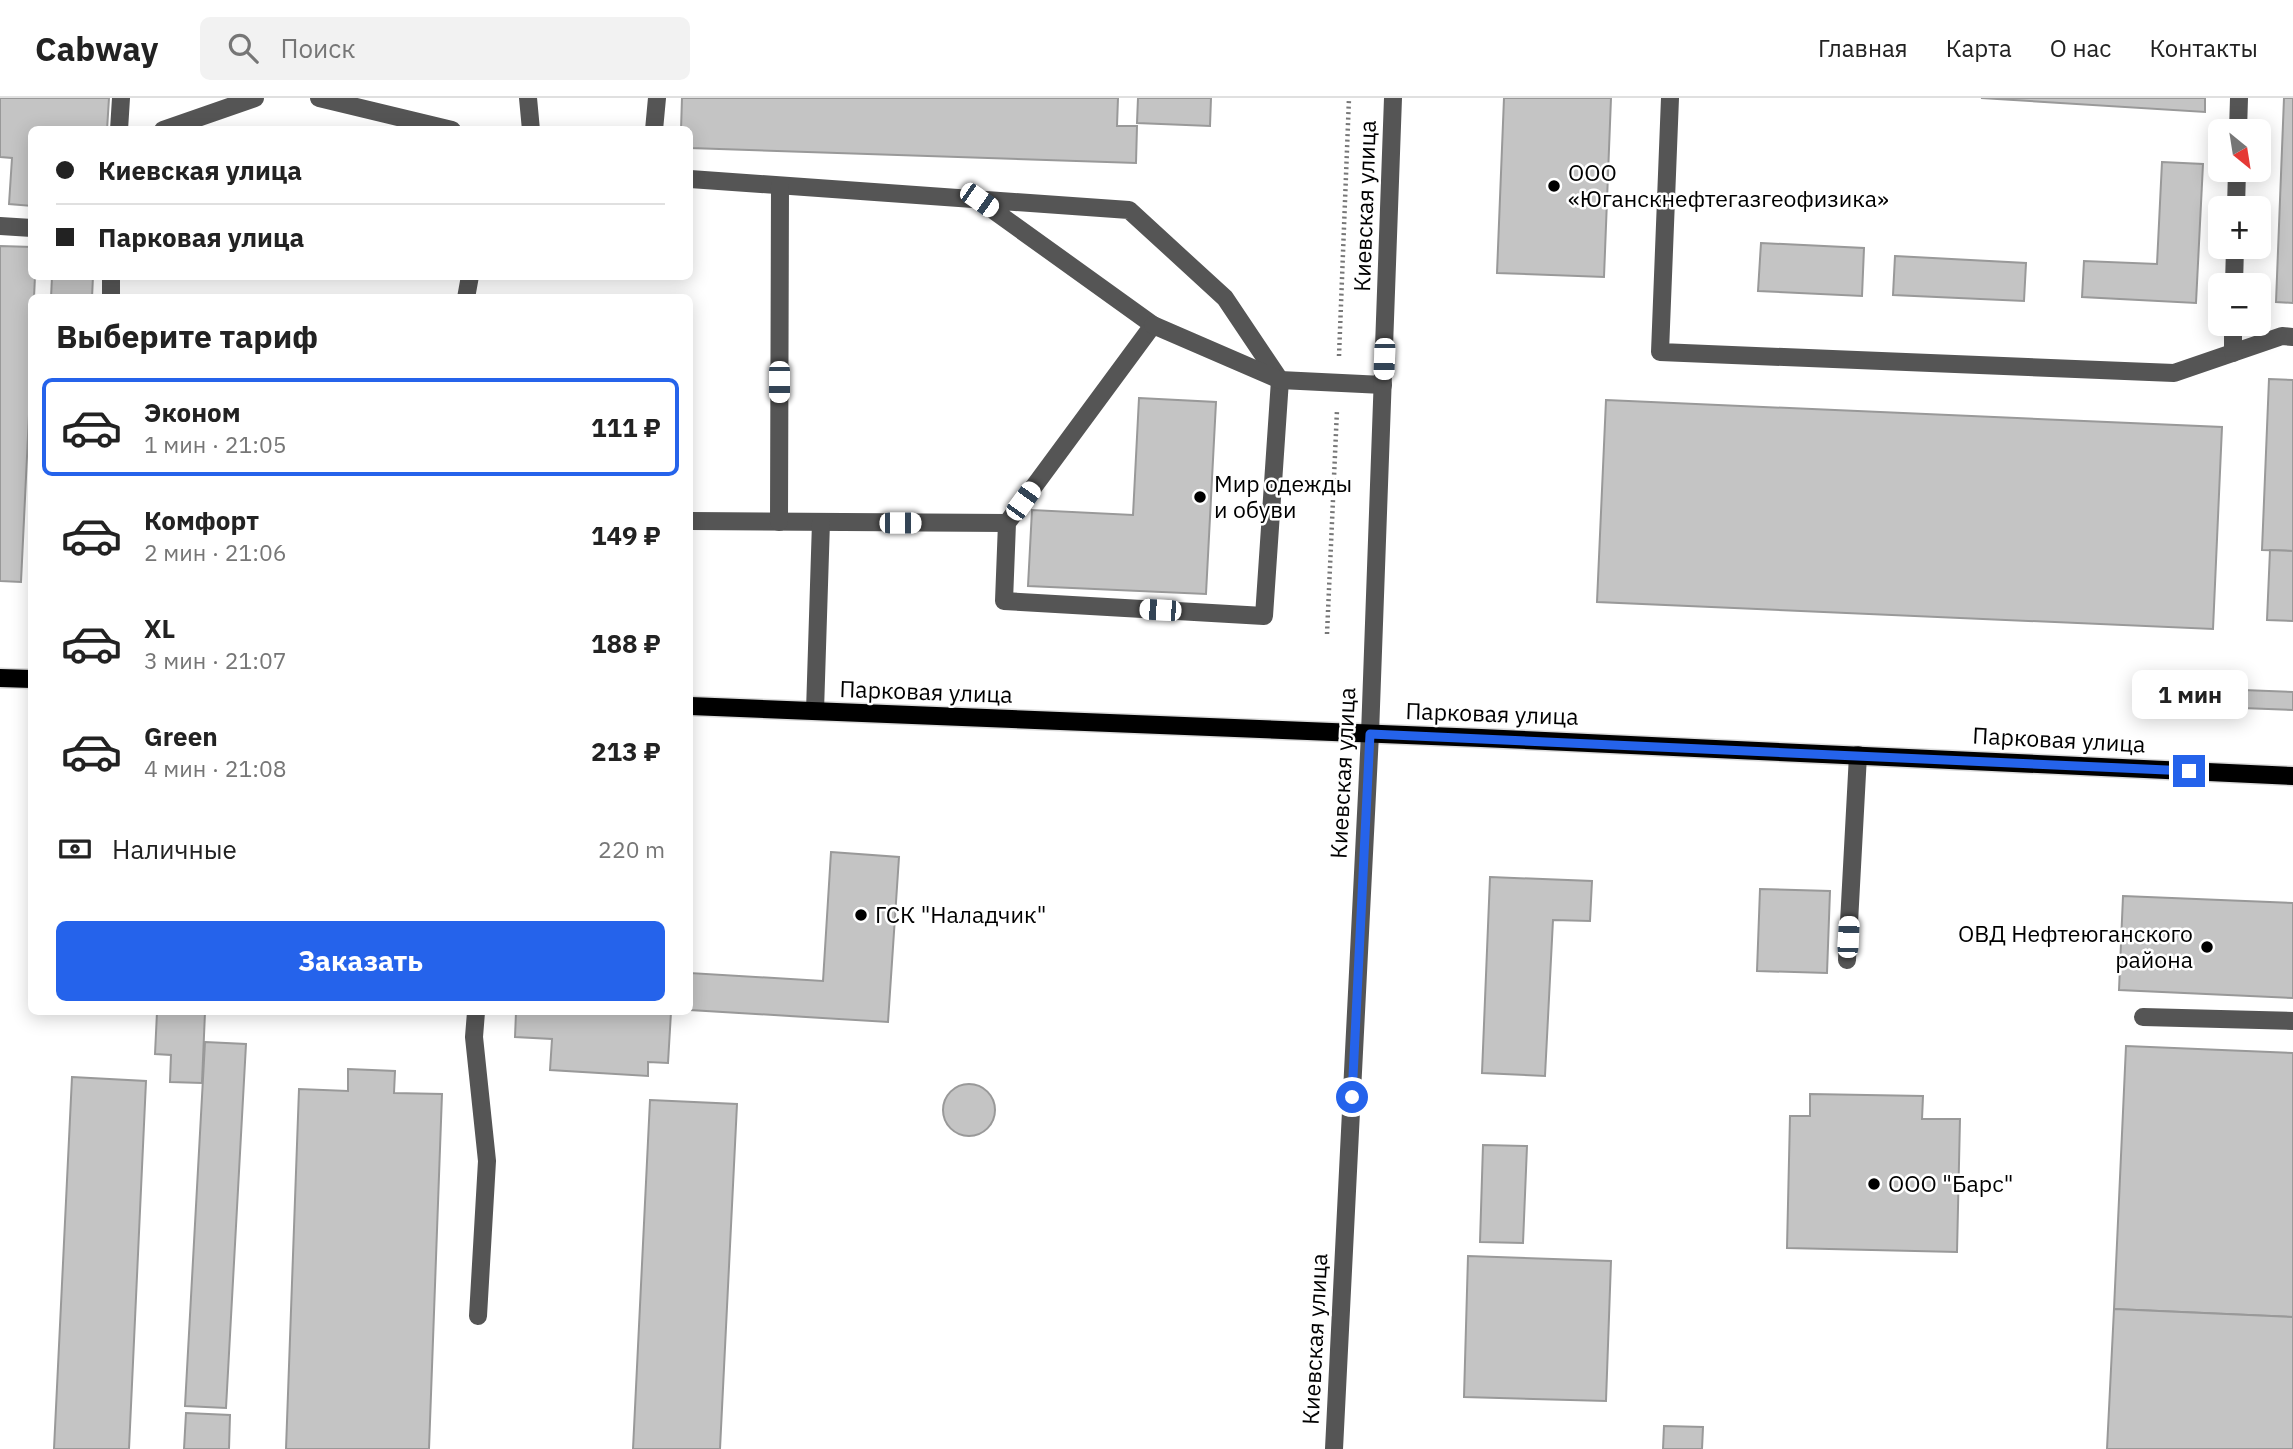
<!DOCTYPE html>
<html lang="ru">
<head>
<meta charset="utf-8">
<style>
  :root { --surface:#fff; --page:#f2f2f2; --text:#222; --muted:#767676; --line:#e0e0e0; --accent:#2563eb }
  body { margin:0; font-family:"IBM Plex Sans",sans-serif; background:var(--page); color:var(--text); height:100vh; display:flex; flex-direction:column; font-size:26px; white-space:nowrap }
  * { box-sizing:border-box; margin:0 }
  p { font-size:23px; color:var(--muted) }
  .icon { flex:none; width:38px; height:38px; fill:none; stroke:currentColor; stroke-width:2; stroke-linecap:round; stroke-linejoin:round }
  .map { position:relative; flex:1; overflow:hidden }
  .details { position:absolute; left:28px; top:196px; width:665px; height:721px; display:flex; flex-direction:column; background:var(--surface); border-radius:10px; box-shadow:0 4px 18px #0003 }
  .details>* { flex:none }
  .banner { position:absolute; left:28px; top:28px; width:665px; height:154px; border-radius:10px; box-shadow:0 4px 18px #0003; display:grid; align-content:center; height:154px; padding:0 28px; background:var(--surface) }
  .needle { width:46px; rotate:150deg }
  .fabs { position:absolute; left:2208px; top:21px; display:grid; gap:14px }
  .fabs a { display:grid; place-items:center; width:63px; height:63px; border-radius:10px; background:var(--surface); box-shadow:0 4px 18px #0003; font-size:35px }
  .end { position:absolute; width:32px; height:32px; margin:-16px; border:9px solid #2563eb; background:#fff; box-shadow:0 0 0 4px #fff }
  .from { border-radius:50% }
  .bubble { position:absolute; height:49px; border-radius:10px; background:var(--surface); box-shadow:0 4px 18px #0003; font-size:23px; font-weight:700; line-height:49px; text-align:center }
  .car { position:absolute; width:21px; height:42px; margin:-21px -10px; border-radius:9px; box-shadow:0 0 5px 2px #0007; background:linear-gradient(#fff 24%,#345 0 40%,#fff 0 76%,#345 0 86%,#fff 0) }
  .banner b { display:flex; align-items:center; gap:24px; height:66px; font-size:26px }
  .banner b+b { border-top:2px solid var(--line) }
  .banner i { width:18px; height:18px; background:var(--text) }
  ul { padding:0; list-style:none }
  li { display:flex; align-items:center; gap:21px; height:98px; margin:0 14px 10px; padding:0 14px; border:4px solid transparent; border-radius:10px }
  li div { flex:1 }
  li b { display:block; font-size:26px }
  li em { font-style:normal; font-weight:700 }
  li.active { border-color:var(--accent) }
  li>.icon { width:63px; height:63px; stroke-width:1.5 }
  h2 { padding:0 28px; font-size:32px; line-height:84px }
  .pay { display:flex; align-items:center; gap:18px; height:77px; padding:0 28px; font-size:26px }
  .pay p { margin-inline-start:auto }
  .action { display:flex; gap:14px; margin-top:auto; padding:14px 28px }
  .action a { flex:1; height:80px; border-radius:10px; background:var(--accent); color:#fff; font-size:28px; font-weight:700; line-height:80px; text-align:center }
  header { display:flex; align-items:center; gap:42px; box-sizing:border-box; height:98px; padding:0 35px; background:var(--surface); border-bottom:2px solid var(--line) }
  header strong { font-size:33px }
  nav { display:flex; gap:38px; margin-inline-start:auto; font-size:24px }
  .search { width:490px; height:63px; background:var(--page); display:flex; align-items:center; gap:18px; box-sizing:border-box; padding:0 24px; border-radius:10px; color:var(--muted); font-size:26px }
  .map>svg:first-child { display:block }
  .building { fill:#c4c4c4; stroke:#999; stroke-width:2 }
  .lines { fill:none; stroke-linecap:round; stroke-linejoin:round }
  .major-casing { stroke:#dbdbdb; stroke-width:21 }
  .path { stroke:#777; stroke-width:4.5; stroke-dasharray:2 3.5; stroke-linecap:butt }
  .minor { stroke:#555; stroke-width:18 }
  .major { stroke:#000; stroke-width:18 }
  .route { stroke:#2563eb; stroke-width:9 }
  .poi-dot { fill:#000; stroke:#fff; stroke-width:2.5 }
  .labels { text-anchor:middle; stroke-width:5; stroke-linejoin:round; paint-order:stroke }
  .poi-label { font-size:23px; fill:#000; stroke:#fff; text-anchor:start }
  .street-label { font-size:23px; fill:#000; stroke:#fff }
</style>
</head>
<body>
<header>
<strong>Cabway</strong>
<div class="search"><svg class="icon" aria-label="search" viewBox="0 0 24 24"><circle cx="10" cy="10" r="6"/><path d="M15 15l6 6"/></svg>Поиск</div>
<nav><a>Главная</a><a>Карта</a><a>О нас</a><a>Контакты</a></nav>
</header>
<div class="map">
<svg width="2293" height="1351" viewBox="0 0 2293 1351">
  <rect width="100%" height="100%" fill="#fff"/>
  <g class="building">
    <path d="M0,0H109L107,32H32V108L9,106L12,60L0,59Z"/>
    <path d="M682,0H1118L1117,28H1137L1136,65L690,50V32H681Z"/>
    <path d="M1138,0H1211L1210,28L1137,25Z"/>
    <path d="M1504,0H1611L1604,179L1497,175Z"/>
    <path d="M1981,0H2205V14Z"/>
    <path d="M2284,0H2293V205L2276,204Z"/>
    <path d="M2162,64L2203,66L2196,205L2082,199L2084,163L2157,166Z"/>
    <path d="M1761,145L1864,150L1862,198L1758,193Z"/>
    <path d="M0,148L32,149V178H35L34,200H32V254L21,484L0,483Z"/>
    <path d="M1895,158L2026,165L2024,203L1893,197Z"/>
    <path d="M52,178H93L92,200H51Z"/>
    <path d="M2269,281L2293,282V453L2262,452Z"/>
    <path d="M1139,300L1216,304L1206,496L1028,488L1032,412L1133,417Z"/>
    <path d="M1606,302L2222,329L2213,531L1597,504Z"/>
    <path d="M2270,452L2293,453V523L2267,522Z"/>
    <path d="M2193,575L2221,576L2219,601L2192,600Z"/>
    <path d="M2243,592L2293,594V612L2242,610Z"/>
    <path d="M831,754L899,759L888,924L690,912V875L823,883Z"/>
    <path d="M1490,779L1592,783L1590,823L1553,822L1545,978L1482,975Z"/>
    <path d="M1760,791L1830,793L1827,875L1757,873Z"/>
    <path d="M2123,798L2293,805V900L2119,892Z"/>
    <path d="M157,914H205L202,985L170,984L171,957L155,956Z"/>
    <path d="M516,914H671L668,965L648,964V978L550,972L552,941L515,939Z"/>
    <path d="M205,944L246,946L226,1310L185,1308Z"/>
    <path d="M2126,948L2293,955V1219L2114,1211Z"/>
    <path d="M348,971L395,973L394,995L442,996L429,1351H286L299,991L348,993Z"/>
    <path d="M72,979L146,983L129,1351H54Z"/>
    <circle cx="969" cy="1012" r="26"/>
    <path d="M1810,996L1923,998L1922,1021H1960L1957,1154L1787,1150L1790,1018H1810Z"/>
    <path d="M650,1002L737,1006L720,1351H633Z"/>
    <path d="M1483,1047L1527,1048L1523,1145L1480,1144Z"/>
    <path d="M1468,1158L1611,1163L1606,1303L1464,1299Z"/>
    <path d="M2114,1211L2293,1219V1351H2107Z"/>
    <path d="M186,1315L230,1317L229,1351H184Z"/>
    <path d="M1664,1328L1703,1329L1702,1351H1663Z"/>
  </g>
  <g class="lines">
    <defs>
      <g id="major">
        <path d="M0,580L32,581"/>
        <path d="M690,608L1481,640L2293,678"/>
      </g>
    </defs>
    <use href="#major" class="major-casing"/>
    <g class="path">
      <path d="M1339,258L1349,0"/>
      <path d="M1327,536L1337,312"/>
    </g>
    <g class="minor">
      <path d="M319,0L452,32"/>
      <path d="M528,0L531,32"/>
      <path d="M1670,0L1660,254L2174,275L2282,238L2293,239"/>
      <path d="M119,32L121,0"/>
      <path d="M163,32L255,0"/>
      <path d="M654,32L657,0"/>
      <path d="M2238,33L2239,0"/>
      <path d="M690,81L1129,112L1225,200L1280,282L1264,518L1004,503L1007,425L1153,227L979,102"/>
      <path d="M2236,110L2237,72"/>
      <path d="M0,128L32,130"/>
      <path d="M2234,187L2235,149"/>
      <path d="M111,200V178"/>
      <path d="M466,200L470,178"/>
      <path d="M1153,227L1280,282L1383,287"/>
      <path d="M2233,255V226"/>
      <path d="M690,423L1007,425"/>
      <path d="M779,424L780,88"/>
      <path d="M815,613L821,424"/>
      <path d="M1847,862L1858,657"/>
      <path d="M476,914L474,939L487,1063L478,1218"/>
      <path d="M2143,919L2293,923"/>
      <path d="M1334,1351L1370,636L1393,0"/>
    </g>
    <use href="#major" class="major"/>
  </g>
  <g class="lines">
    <path class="route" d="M1352,999L1370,636L2189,673"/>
  </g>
  <g class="poi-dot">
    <circle cx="1554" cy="88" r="7"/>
    <circle cx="1200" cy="399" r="7"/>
    <circle cx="861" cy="817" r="7"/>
    <circle cx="2207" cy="849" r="7"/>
    <circle cx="1874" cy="1086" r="7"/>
  </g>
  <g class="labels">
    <g class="poi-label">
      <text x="1568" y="83">ООО<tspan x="1568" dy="26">«Юганскнефтегазгеофизика»</tspan></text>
      <text x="1214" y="394">Мир одежды<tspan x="1214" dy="26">и обуви</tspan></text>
      <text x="875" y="825">ГСК "Наладчик"</text>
      <text x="2193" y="844" text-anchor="end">ОВД Нефтеюганского<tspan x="2193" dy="26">района</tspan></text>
      <text x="1888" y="1094">ООО "Барс"</text>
    </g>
    <g class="street-label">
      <text transform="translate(1365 108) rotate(-88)" y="8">Киевская улица</text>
      <text transform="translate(926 594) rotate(2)" y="8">Парковая улица</text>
      <text transform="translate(1492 616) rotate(2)" y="8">Парковая улица</text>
      <text transform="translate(2059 642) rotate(3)" y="8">Парковая улица</text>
      <text transform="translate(1343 675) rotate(-87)" y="8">Киевская улица</text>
      <text transform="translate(1315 1241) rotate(-87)" y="8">Киевская улица</text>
    </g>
  </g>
</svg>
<div class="fabs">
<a><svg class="needle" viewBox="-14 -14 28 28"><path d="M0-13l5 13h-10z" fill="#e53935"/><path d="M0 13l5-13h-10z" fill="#767676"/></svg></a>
<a>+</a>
<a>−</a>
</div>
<i class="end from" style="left:1352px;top:999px"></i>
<i class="end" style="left:2189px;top:673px"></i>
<div class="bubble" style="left:2132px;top:572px;width:116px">1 мин</div>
<i class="car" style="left:979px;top:102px;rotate:125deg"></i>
<i class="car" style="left:1384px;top:261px;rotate:182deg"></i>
<i class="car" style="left:779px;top:284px;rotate:180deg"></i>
<i class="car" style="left:1023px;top:403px;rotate:36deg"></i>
<i class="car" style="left:900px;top:425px;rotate:90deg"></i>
<i class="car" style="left:1160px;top:512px;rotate:273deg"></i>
<i class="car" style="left:1848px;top:839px;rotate:3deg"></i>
<div class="banner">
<b><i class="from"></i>Киевская улица</b>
<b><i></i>Парковая улица</b>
</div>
<section class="details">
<h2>Выберите тариф</h2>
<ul>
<li class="active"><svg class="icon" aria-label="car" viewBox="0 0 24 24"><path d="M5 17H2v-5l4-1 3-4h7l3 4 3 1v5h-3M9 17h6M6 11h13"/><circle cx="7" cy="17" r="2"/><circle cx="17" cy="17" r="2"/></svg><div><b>Эконом</b><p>1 мин · 21:05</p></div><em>111 ₽</em></li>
<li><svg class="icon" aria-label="car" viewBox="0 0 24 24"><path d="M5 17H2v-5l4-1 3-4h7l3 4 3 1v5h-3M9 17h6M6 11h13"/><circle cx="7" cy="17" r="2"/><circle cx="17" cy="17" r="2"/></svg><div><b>Комфорт</b><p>2 мин · 21:06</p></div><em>149 ₽</em></li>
<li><svg class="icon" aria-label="car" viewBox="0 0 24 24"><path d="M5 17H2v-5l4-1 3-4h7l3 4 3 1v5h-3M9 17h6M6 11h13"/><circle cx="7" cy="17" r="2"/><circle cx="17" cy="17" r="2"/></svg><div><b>XL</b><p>3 мин · 21:07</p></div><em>188 ₽</em></li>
<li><svg class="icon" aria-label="car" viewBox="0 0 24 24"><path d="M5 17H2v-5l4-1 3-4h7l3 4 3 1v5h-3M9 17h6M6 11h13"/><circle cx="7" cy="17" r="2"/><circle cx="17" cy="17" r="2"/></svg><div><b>Green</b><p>4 мин · 21:08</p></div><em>213 ₽</em></li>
</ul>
<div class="pay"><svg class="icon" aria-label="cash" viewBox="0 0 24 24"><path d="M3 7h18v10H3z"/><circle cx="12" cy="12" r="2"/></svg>Наличные<p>220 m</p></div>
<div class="action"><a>Заказать</a></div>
</section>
</div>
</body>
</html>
